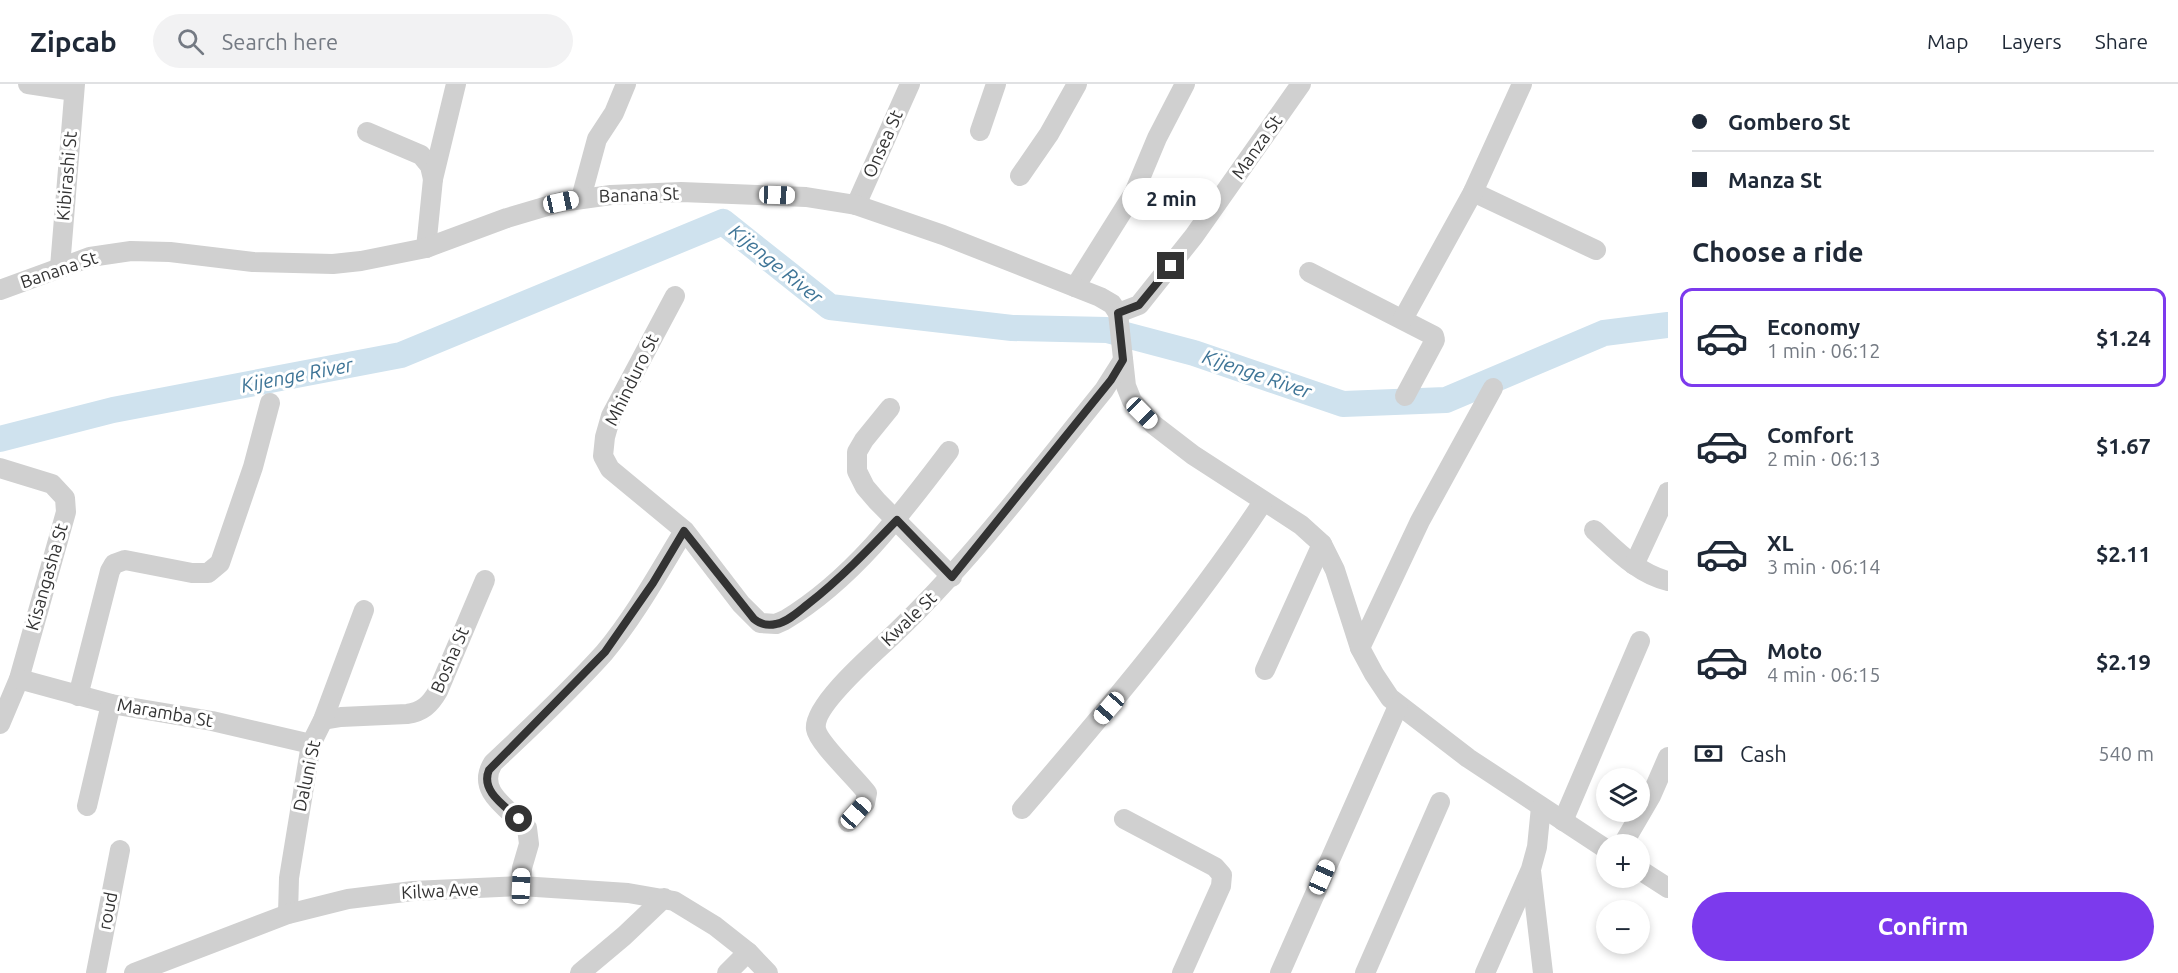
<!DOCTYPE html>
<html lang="en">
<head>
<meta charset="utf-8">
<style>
  :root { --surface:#fff; --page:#f2f2f3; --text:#1f2937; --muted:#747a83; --line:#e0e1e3; --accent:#7c3aed }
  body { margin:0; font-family:Ubuntu,sans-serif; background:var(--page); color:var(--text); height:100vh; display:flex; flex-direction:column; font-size:22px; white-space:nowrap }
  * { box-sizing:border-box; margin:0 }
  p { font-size:20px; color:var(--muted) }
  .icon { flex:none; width:33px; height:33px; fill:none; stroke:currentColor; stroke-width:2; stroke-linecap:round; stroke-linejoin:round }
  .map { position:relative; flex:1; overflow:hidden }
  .sheet { display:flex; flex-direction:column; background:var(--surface); width:510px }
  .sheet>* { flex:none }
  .top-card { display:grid; align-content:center; height:132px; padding:0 24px; background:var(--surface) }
  .buttons { position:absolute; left:1596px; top:684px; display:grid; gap:12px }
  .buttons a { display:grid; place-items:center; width:54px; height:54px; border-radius:50%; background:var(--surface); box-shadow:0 3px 9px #0003; font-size:30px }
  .end { position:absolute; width:27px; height:27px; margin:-14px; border:8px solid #333; background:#fff; box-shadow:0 0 0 3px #fff }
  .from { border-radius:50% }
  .bubble { position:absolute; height:42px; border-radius:21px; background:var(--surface); box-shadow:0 3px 9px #0003; font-size:20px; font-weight:700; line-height:42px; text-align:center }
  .car { position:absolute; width:18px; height:36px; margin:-18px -9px; border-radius:8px; box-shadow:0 0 4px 2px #0007; background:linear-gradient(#fff 24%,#345 0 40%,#fff 0 76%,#345 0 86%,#fff 0) }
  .top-card b { display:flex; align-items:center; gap:21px; height:57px; font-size:22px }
  .top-card b+b { border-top:2px solid var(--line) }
  .top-card i { width:15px; height:15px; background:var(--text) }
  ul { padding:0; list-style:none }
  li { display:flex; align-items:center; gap:18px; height:99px; margin:0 12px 9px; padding:0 12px; border:3px solid transparent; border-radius:12px }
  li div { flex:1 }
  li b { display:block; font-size:22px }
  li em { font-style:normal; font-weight:700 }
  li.active { border-color:var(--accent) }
  li>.icon { width:54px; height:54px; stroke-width:1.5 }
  h2 { padding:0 24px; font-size:27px; line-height:72px }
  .pay { display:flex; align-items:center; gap:15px; height:66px; padding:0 24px; font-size:22px }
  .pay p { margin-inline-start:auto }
  .primary-button { display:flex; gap:12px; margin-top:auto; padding:12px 24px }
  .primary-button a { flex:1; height:69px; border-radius:36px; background:var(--accent); color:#fff; font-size:24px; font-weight:700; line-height:69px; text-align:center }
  header { display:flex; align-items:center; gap:36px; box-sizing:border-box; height:84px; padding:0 30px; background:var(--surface); border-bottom:2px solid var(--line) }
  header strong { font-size:28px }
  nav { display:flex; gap:33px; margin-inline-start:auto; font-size:21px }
  .search { width:420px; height:54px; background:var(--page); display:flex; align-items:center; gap:15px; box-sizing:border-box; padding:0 21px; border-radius:33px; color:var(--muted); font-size:22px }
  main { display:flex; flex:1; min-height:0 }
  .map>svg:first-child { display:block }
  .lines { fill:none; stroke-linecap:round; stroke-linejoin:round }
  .river { stroke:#cfe2ee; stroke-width:26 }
  .minor { stroke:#d0d0d0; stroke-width:20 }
  .route { stroke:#333; stroke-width:8 }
  .labels { text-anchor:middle; stroke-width:6; stroke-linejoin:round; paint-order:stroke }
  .street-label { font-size:18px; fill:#333; stroke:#fff }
  .water-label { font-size:20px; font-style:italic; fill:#3f7597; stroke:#fff }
</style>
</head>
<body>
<header>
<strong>Zipcab</strong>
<div class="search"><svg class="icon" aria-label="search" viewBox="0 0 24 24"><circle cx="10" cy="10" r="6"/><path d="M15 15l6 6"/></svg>Search here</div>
<nav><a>Map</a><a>Layers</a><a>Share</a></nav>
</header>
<main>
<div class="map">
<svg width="1668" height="889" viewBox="0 0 1668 889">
  <rect width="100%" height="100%" fill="#fff"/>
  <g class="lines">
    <path class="river" d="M0,355L113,326L401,271L723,138L830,223L1012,244L1107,246L1194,269L1343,320L1446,316L1604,249L1668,241"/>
    <g class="minor">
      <path d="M28,0L74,7"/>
      <path d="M980,47L996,0"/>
      <path d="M367,48L421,71L430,82L433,95"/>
      <path d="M1020,92L1049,50L1077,0"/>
      <path d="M1473,108L1596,166"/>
      <path d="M581,114L597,55L614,29L626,0"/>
      <path d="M856,121L910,0"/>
      <path d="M426,164L433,95L456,0"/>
      <path d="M60,183L75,0"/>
      <path d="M1309,188L1434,252L1435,256L1405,312"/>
      <path d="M1075,203L1134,109L1157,54L1185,0"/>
      <path d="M0,206L90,173L131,167L170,168L253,178L333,180L361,177L426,164L507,134L561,118L611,111L681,108L806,113L856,121L943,151L1100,213L1112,220L1118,229L1126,302L1132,317L1154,341L1193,371L1301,441L1322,460L1335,486L1360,564L1374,590L1390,614L1468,674L1606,765"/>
      <path d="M675,212L611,332L605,353L603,372L610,385L685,447L741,520L760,539L776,540L785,536C853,495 902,429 949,367"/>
      <path d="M1118,229L1139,221L1147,211L1194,152L1301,0"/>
      <path d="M1403,235L1473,108L1522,0"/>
      <path d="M890,324L864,356L857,368V387L865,403L877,417L952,493"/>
      <path d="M0,384L52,400L65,414L66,428L19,595L0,640"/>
      <path d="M1594,446C1616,466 1638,490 1668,497"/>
      <path d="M1634,481L1668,408"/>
      <path d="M1360,564L1420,437L1493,304"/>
      <path d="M1265,586L1322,460"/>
      <path d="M19,595L111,620L212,637L311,660"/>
      <path d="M78,612L110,487L114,480L125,476L192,489H208L220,479L253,383L270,319"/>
      <path d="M323,636L341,633L407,630C422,628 430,621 438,607L485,496"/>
      <path d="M87,722L111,620"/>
      <path d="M1022,725C1107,626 1191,527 1263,418"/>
      <path d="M1124,735L1215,783L1222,791L1221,802L1182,889"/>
      <path d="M1563,737L1640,557"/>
      <path d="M848,738L865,719L867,709C857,695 818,659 816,645C812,622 875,568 892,552C971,477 1036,390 1104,306L1123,276"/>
      <path d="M1623,760L1651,712L1668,673"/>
      <path d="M1640,786L1668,804"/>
      <path d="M1531,787L1543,889"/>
      <path d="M521,802L522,784L529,760L527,744C510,725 475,708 493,679C531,643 569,608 604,569C635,532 659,488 684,447"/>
      <path d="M288,830L289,794L311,660L323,636L364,526"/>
      <path d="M96,889L120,766"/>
      <path d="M134,889L288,830L348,815L413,807L521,802L628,809L674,817L715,842L748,868L768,889"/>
      <path d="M580,889L624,852L664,814"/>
      <path d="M727,889L748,868"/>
      <path d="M1280,889L1398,622"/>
      <path d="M1365,889L1440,718"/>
      <path d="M1485,889L1531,785L1537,763L1541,723"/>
    </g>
  </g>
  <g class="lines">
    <path class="route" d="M519,735C505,722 480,707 489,686L605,568L653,499L684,447L754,535C760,540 768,542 776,540C788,538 799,527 808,520C840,495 868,466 897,436L952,493L1111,296L1123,276L1118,229L1139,221L1171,182"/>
  </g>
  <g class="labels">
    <g class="street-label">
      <text transform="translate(883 60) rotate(-66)" y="6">Onsea St</text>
      <text transform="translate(1257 63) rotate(-55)" y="6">Manza St</text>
      <text transform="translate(67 92) rotate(-85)" y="6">Kibirashi St</text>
      <text transform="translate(639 111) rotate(-2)" y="6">Banana St</text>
      <text transform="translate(59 186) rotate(-19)" y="6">Banana St</text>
      <text transform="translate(632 296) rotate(-64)" y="6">Mhinduro St</text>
      <text transform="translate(47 493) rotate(-74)" y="6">Kisangasha St</text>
      <text transform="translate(909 535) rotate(-44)" y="6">Kwale St</text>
      <text transform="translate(450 576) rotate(-67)" y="6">Bosha St</text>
      <text transform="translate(165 629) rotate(10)" y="6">Maramba St</text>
      <text transform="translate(307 692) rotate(-78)" y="6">Daluni St</text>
      <text transform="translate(440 807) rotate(-3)" y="6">Kilwa Ave</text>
      <text transform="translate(108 827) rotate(-79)" y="6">roud</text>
    </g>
    <g class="water-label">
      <text transform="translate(776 180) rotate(39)" y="7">Kijenge River</text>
      <text transform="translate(1257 290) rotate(19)" y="7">Kijenge River</text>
      <text transform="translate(297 291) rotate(-11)" y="7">Kijenge River</text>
    </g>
  </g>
</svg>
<div class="buttons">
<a><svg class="icon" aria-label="layers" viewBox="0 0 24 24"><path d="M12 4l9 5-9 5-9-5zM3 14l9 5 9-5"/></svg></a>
<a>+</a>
<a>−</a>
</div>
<i class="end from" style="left:519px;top:735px"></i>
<i class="end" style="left:1171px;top:182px"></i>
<div class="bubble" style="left:1122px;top:94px;width:99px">2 min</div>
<i class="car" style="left:777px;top:111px;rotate:92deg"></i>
<i class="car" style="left:561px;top:118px;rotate:78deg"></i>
<i class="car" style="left:1142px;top:329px;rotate:135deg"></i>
<i class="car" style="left:1109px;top:624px;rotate:221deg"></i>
<i class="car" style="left:856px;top:729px;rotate:42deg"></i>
<i class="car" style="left:1322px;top:793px;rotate:24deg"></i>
<i class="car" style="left:521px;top:802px;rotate:2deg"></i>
</div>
<section class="sheet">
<div class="top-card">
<b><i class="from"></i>Gombero St</b>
<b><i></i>Manza St</b>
</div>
<h2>Choose a ride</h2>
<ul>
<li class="active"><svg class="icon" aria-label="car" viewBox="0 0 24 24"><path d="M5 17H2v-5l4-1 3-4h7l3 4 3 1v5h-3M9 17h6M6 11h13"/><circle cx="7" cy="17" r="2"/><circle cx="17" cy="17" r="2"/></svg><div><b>Economy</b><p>1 min · 06:12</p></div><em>$1.24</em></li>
<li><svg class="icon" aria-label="car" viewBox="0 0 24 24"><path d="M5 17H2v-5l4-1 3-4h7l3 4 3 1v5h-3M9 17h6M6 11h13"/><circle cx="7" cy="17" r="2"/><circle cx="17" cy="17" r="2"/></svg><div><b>Comfort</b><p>2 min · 06:13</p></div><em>$1.67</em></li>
<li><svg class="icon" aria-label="car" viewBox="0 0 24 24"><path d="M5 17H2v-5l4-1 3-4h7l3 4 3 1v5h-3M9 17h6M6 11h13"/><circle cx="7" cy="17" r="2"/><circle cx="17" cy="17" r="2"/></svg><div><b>XL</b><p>3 min · 06:14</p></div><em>$2.11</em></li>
<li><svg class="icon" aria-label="car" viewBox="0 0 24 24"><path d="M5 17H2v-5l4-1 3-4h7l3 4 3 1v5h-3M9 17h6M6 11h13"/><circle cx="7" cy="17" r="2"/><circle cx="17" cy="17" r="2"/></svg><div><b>Moto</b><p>4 min · 06:15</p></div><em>$2.19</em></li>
</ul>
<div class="pay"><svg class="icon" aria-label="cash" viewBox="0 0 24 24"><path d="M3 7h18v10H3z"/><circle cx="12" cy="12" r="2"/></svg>Cash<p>540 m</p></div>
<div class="primary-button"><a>Confirm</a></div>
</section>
</main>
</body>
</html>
